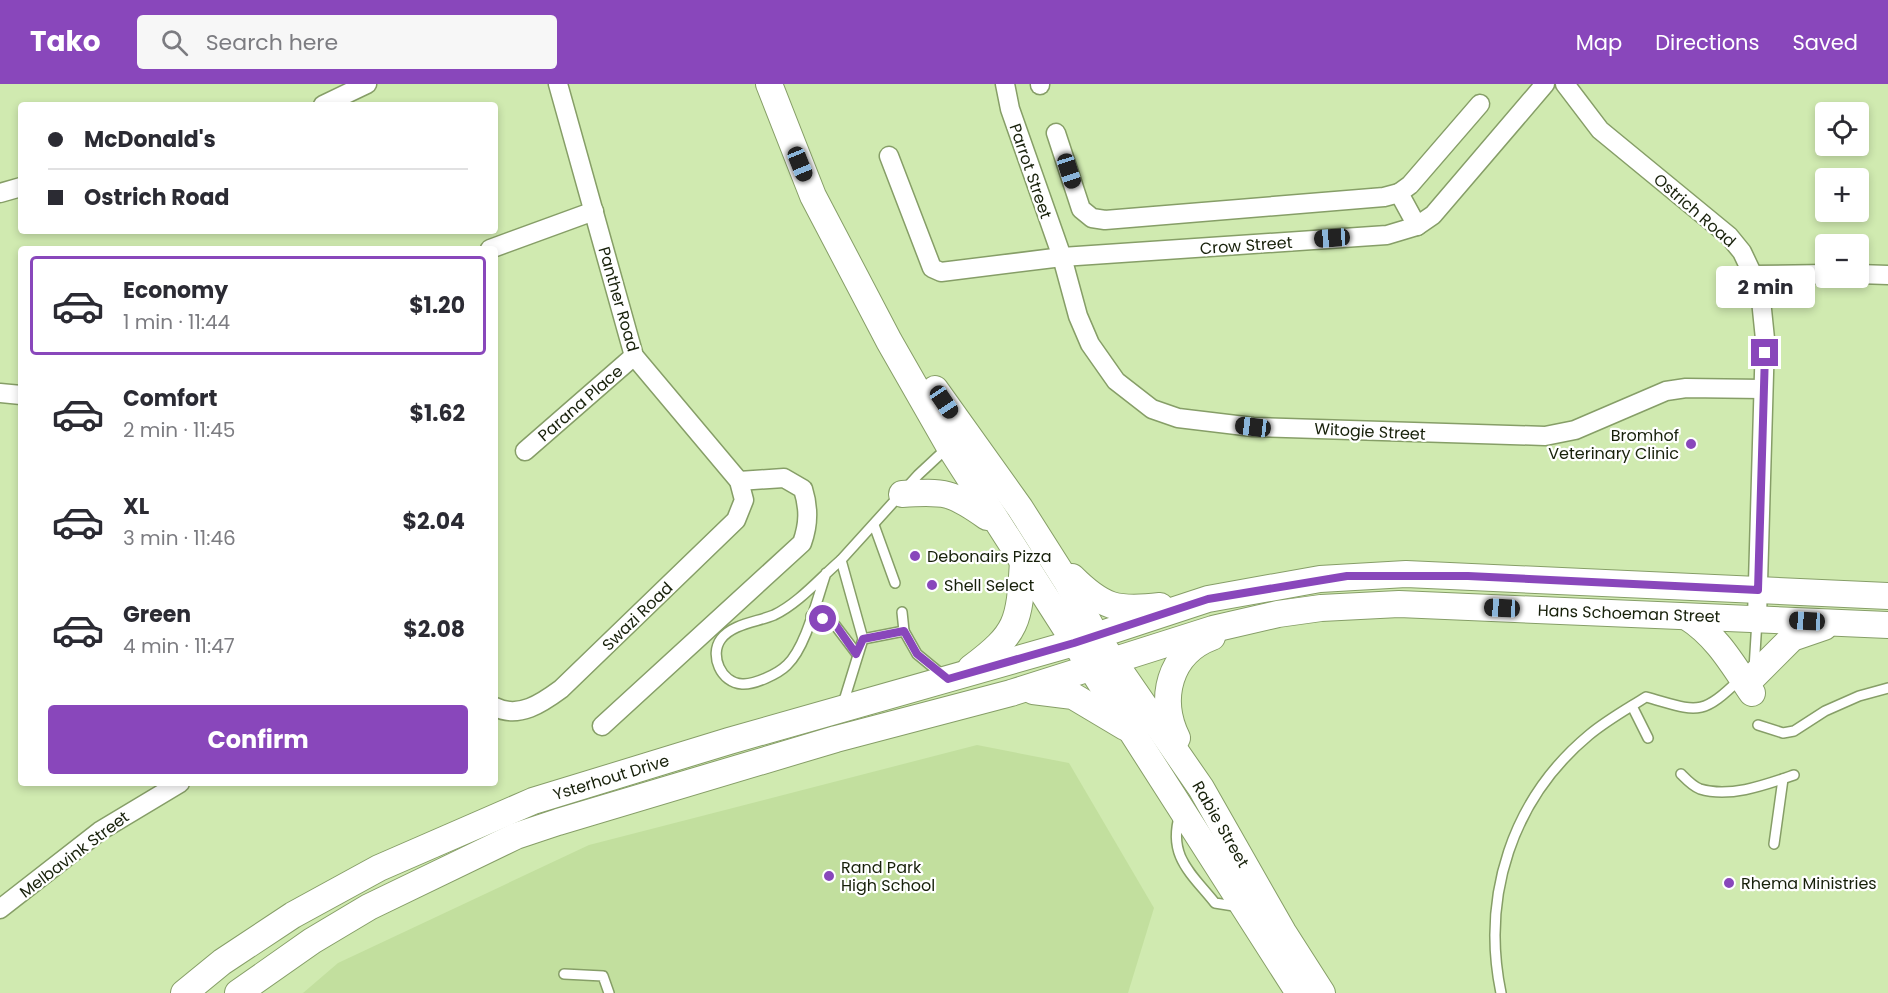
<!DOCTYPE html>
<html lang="en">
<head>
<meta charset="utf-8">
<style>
  :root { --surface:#fff; --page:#f7f7f7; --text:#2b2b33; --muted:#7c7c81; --line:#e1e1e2; --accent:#8947bb }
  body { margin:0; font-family:Poppins,sans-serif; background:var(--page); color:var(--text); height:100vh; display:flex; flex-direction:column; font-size:22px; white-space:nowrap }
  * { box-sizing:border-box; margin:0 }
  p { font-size:20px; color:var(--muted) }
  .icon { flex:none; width:33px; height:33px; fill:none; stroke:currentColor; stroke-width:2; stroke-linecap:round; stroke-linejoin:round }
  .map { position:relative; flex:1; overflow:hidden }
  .side { position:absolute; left:18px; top:162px; width:480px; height:540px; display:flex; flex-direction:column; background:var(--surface); border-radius:6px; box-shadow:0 3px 9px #0003 }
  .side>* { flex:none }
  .top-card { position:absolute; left:18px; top:18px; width:480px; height:132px; border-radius:6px; box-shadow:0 3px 9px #0003; display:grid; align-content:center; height:132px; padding:0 30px; background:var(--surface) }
  .tools { position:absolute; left:1815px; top:18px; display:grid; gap:12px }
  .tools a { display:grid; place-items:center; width:54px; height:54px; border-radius:6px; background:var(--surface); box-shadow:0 3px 9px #0003; font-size:30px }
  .end { position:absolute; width:27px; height:27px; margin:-14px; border:8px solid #8947bb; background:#fff; box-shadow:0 0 0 3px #fff }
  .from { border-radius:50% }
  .bubble { position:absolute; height:42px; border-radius:6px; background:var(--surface); box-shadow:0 3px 9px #0003; font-size:20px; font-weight:700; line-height:42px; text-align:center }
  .car { position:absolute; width:18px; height:36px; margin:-18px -9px; border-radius:8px; box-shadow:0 0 4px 2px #0007; background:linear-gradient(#222 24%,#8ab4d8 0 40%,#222 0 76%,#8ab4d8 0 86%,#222 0) }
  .top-card b { display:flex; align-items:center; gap:21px; height:57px; font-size:22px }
  .top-card b+b { border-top:2px solid var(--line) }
  .top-card i { width:15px; height:15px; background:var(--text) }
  ul { padding:10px 0 0; list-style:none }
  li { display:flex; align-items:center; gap:18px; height:99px; margin:0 12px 9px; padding:0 18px; border:3px solid transparent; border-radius:6px }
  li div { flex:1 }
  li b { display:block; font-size:22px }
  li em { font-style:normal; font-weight:700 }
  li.current { border-color:var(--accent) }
  li>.icon { width:54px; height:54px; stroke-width:1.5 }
  .cta { display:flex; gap:12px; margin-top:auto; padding:12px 30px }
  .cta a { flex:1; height:69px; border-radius:6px; background:var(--accent); color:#fff; font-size:24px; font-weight:700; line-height:69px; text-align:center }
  header { display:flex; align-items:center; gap:36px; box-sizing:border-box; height:84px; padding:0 30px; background:var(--accent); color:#fff }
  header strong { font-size:28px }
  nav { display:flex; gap:33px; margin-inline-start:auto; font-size:21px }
  .search { width:420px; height:54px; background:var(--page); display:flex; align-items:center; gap:15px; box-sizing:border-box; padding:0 21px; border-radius:6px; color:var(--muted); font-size:22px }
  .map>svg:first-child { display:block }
  .built { fill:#c2df9e }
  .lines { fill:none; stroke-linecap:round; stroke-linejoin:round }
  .lane-casing { stroke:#869e67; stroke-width:12 }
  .street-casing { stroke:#869e67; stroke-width:21 }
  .secondary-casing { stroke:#869e67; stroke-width:28 }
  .lane { stroke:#fff; stroke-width:9 }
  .street { stroke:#fff; stroke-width:18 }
  .secondary { stroke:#fff; stroke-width:26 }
  .route { stroke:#8947bb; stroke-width:8 }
  .poi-dot { fill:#8947bb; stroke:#fff; stroke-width:2 }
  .labels { text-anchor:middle; stroke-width:4.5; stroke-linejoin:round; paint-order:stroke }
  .street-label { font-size:16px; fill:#17200a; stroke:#fff }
  .poi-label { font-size:16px; fill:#17200a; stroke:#fff; text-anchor:start }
</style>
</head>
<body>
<header>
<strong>Tako</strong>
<div class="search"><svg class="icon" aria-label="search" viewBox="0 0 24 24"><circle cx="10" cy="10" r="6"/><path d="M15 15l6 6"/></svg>Search here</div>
<nav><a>Map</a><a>Directions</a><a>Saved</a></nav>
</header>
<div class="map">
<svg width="1888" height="909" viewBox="0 0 1888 909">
  <rect width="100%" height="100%" fill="#d0eab0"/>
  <path class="built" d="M977,661L1069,679L1154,824L1128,909H303L338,879L589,761Z"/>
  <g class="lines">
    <defs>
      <g id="lane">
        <path d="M874,441L895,499"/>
        <path d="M826,489C817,515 806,563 787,581C778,590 754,601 742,600C721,599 709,571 721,555C732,540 757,538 774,531C799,519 820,494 841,476"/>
        <path d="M902,528L904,547"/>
        <path d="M811,532L835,541L857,570"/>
        <path d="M863,555L904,547L917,570L945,593"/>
        <path d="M1754,585L1757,536"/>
        <path d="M1632,622L1648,654"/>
        <path d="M842,623L863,555L841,476L918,391L947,364"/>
        <path d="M1758,641L1783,649L1794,647L1825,627L1859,612L1888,604"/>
        <path d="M1681,690C1686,695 1692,702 1700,705C1730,714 1765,701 1794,691"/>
        <path d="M1180,730C1167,772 1191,789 1215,819L1240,823"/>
        <path d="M1774,760L1783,695"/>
        <path d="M564,890L603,892L609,909"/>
        <path d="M1501,909C1481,812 1512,715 1589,651C1607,636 1627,625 1646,613C1697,627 1700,634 1740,595"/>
      </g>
      <g id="street">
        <path d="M1005,0L1010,25L1062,173L1078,232L1090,260L1116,297L1152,325L1178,334L1253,343L1545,352L1575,346L1666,307L1686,304L1763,305"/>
        <path d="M1040,0V1"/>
        <path d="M1565,0L1600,46L1729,152L1742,168L1760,206L1765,255L1757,534"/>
        <path d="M323,21L367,0"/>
        <path d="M1056,49L1081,125L1092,134L1105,136L1384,113L1399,109"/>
        <path d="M889,72L932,184L941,188L1062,173L1387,151L1417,142L1433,131L1545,0"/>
        <path d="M0,109L21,103"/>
        <path d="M1417,142L1399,109L1410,101L1480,20"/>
        <path d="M490,165L594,127"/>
        <path d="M1858,190L1888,191"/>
        <path d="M1755,191L1826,190"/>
        <path d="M0,309L21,311"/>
        <path d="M525,367L634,272"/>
        <path d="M495,623C519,635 542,619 561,605L736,436L744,416L739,397L634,272L558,0"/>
        <path d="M602,642L802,459C809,440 809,424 803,405L784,394L739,397"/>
        <path d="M0,825L100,747L180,699"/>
      </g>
      <g id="secondary">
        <path d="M769,0L813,112L889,257L949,362L1299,909"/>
        <path d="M935,305L1020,424L1067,498L1096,552L1201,704L1283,848L1322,909"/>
        <path d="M902,410C945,407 952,408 987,433"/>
        <path d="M1072,493C1103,524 1117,527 1160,522"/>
        <path d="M1687,533C1717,552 1733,581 1752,609"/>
        <path d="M971,584C1019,548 1019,538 1023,478"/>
        <path d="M1753,593L1792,554L1824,543"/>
        <path d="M1033,607L1073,612L1125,643"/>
        <path d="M1177,654C1158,615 1169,569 1212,553"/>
        <path d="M184,909L222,878L293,831L379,784L533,717L729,657L1074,559L1208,515L1320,495L1406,490L1888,512"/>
        <path d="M238,909L312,857L369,823L516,752L558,738L836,655L1011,609L1213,545L1278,530L1321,524L1399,520L1888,541"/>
      </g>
    </defs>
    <use href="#lane" class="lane-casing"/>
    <use href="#street" class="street-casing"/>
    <use href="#secondary" class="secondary-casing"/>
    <use href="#lane" class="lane"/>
    <use href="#street" class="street"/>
    <use href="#secondary" class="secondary"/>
  </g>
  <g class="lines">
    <path class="route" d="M823,535L835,540L856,570L863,555L904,547L917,570L948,595L1074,559L1208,515L1347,492H1468L1758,506L1765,269"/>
  </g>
  <g class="poi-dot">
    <circle cx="1691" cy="360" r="6"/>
    <circle cx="915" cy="472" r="6"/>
    <circle cx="932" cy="501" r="6"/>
    <circle cx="829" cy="792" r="6"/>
    <circle cx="1729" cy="799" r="6"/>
  </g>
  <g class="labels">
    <g class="street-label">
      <text transform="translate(1031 87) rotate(71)" y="6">Parrot Street</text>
      <text transform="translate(1695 126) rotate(41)" y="6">Ostrich Road</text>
      <text transform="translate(1246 161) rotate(-4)" y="6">Crow Street</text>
      <text transform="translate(619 215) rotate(74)" y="6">Panther Road</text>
      <text transform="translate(580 319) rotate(-41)" y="6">Parana Place</text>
      <text transform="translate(1370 347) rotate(3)" y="6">Witogie Street</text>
      <text transform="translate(1629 529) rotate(2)" y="6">Hans Schoeman Street</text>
      <text transform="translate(637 532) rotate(-44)" y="6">Swazi Road</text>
      <text transform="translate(611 693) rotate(-17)" y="6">Ysterhout Drive</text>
      <text transform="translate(1221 740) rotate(60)" y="6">Rabie Street</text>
      <text transform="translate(74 770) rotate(-37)" y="6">Melbavink Street</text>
    </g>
    <g class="poi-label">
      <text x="1679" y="357" text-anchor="end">Bromhof<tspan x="1679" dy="18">Veterinary Clinic</tspan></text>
      <text x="927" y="478">Debonairs Pizza</text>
      <text x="944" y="507">Shell Select</text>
      <text x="841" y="789">Rand Park<tspan x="841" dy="18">High School</tspan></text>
      <text x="1741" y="805">Rhema Ministries</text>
    </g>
  </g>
</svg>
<div class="tools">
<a><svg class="icon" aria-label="locate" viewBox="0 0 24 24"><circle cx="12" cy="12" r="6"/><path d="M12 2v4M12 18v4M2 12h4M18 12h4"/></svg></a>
<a>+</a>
<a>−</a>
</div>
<i class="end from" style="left:823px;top:535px"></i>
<i class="end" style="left:1765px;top:269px"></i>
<div class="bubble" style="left:1716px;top:182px;width:99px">2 min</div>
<i class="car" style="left:800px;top:80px;rotate:158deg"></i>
<i class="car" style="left:1069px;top:87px;rotate:162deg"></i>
<i class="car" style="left:1332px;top:154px;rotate:266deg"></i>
<i class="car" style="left:944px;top:318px;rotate:146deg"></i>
<i class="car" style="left:1253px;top:343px;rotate:277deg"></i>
<i class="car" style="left:1502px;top:524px;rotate:273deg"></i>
<i class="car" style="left:1807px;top:537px;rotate:273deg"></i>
<div class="top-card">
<b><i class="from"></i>McDonald's</b>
<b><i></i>Ostrich Road</b>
</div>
<section class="side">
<ul>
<li class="current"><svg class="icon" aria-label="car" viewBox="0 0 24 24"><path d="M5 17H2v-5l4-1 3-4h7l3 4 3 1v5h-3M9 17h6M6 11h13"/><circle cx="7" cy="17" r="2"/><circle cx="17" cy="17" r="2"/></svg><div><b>Economy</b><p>1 min · 11:44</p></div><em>$1.20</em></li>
<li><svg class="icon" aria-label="car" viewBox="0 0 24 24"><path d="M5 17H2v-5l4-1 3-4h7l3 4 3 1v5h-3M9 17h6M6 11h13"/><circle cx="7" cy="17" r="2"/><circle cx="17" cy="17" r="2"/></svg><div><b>Comfort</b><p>2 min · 11:45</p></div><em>$1.62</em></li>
<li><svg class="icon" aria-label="car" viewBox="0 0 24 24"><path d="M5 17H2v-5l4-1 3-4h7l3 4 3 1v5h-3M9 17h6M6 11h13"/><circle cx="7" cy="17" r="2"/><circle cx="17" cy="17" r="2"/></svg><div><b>XL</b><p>3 min · 11:46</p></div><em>$2.04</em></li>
<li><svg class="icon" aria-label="car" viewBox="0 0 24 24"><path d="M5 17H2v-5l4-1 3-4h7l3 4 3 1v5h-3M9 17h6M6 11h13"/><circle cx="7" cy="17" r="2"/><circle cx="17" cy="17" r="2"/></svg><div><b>Green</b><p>4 min · 11:47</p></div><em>$2.08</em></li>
</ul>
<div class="cta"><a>Confirm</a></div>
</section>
</div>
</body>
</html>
